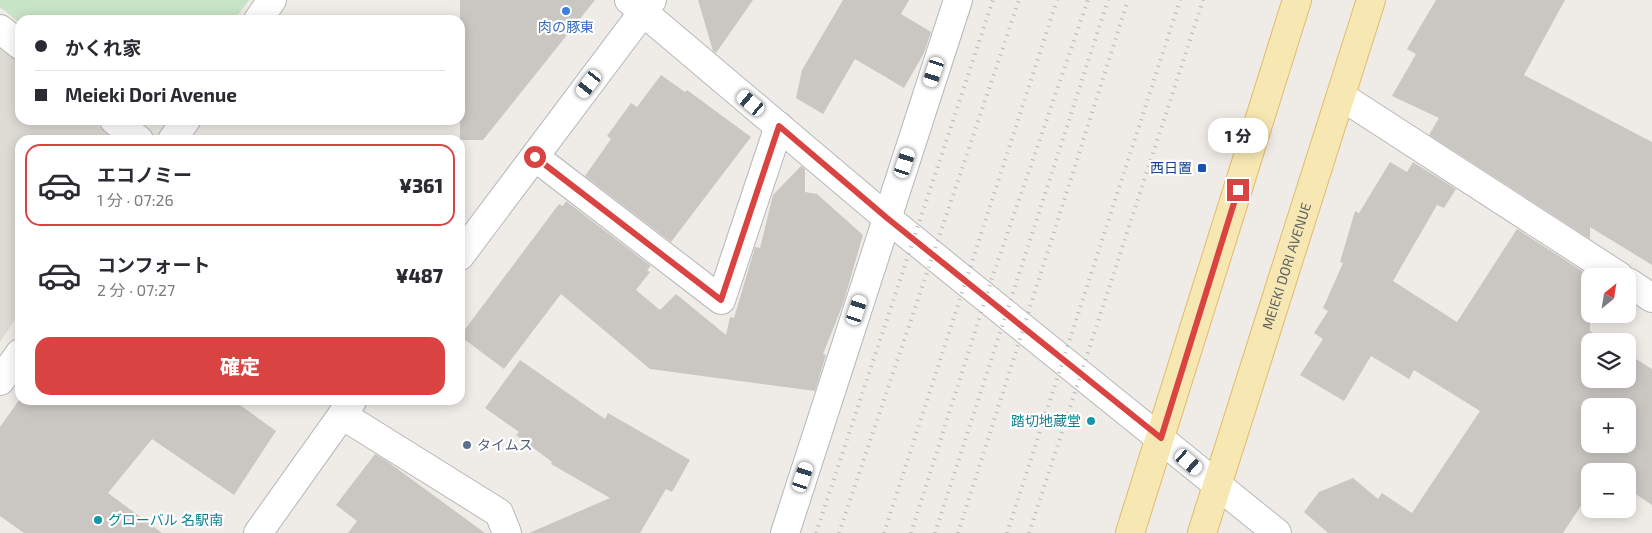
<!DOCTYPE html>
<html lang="ja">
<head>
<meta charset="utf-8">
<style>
  :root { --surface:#fff; --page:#f7f7f7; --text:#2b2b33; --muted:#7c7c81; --line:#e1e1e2; --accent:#d94442 }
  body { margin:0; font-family:"Exo 2","Noto Sans JP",sans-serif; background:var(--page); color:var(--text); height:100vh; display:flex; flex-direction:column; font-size:19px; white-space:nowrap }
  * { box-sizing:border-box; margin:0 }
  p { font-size:16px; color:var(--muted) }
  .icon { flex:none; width:28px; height:28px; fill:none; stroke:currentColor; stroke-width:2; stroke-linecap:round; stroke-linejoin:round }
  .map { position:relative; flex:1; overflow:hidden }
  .drawer { position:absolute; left:15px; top:135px; width:450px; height:270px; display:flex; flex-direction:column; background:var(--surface); border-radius:15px; box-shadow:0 2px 12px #0003 }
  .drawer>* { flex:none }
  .banner { position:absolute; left:15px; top:15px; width:450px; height:110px; border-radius:15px; box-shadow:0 2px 12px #0003; display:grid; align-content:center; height:110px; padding:0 20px; background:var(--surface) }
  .needle { width:32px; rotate:30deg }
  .fabs { position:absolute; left:1581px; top:268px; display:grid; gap:10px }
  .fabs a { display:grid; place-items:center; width:55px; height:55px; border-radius:10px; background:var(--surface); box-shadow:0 2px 12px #0003; font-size:25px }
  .end { position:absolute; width:22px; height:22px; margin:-11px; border:6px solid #d94442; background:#fff; box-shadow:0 0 0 2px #fff }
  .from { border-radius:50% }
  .bubble { position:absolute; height:35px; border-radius:15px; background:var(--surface); box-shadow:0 2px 12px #0003; font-size:16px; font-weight:800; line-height:35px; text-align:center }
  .car { position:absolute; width:15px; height:30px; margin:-15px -8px; border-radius:6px; box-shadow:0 0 4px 1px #0007; background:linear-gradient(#fff 24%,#345 0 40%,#fff 0 76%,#345 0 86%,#fff 0) }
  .banner b { display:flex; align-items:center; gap:18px; height:48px; font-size:19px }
  .banner b+b { border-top:1px solid var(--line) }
  .banner i { width:12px; height:12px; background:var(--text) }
  ul { padding:9px 0 0; list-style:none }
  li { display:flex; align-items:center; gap:15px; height:82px; margin:0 10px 8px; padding:0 10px; border:2px solid transparent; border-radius:15px }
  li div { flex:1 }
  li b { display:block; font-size:19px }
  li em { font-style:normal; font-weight:800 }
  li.selected { border-color:var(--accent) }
  li>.icon { width:45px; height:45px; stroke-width:1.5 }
  .primary-button { display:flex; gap:10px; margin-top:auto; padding:10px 20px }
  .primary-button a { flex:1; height:58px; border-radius:15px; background:var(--accent); color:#fff; font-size:20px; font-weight:800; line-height:58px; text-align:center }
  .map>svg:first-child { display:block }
  .education { fill:#dedbd5 }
  .green { fill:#c8e4c6 }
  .building { fill:#cac7c3; fill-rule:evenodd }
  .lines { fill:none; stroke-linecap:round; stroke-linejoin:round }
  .minor-casing { stroke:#b4b7ba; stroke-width:30 }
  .major-casing { stroke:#e4ba6a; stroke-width:30 }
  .minor { stroke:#fff; stroke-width:28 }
  .major { stroke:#f7e8b3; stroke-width:28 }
  .rail { stroke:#b4b5b5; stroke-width:4; stroke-dasharray:1 6; stroke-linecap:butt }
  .route { stroke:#d94442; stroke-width:6 }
  .shop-dot { fill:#3f7fe0; stroke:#fff; stroke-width:2 }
  .transit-dot { fill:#1a4fb4; stroke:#fff; stroke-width:2 }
  .culture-dot { fill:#0f9aa8; stroke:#fff; stroke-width:2 }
  .service-dot { fill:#5c6f8a; stroke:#fff; stroke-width:2 }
  .labels { text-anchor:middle; stroke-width:4.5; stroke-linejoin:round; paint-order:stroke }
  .shop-label { font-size:14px; fill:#366cbe; stroke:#fff }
  .transit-label { font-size:14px; fill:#164399; stroke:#fff; text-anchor:end }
  .street-label { font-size:14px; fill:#5e6265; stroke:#fff }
  .culture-label { font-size:14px; fill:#0d838f; stroke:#fff; text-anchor:end }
  .service-label { font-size:14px; fill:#4e5e75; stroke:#fff; text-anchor:start }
</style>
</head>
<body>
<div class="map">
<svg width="1652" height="533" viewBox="0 0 1652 533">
  <rect width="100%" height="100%" fill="#efece7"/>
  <path class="education" d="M0,46L20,62V120H91L116,140H20V312L0,342Z"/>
  <path class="green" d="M0,0H249L234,20H20V23L0,7Z"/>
  <g class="building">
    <path d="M460,0H595L483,140H460Z"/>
    <path d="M698,0H753L716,53L713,51Z"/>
    <path d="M843,0H909L901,14L931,32L924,53L904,88L855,59L823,114L796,98L802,70Z"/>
    <path d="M1436,0H1565L1524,75L1652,142V265L1590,227V239L1429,135L1439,118L1392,96L1416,54L1407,49Z"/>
    <path d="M661,75L685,92L687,90L751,137L671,242L585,176L611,139L607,136L631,103L637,107Z"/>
    <path d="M1390,162L1407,172L1413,162L1456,189L1444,208L1437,205L1393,281L1457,322L1517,229L1590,276V331L1607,341H1590V379H1628V354L1652,369V505L1628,489V471H1590V492L1563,533H1328L1304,512L1319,492L1353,478L1378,499L1382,493L1412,513L1480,411L1414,370L1409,379L1371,356L1344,401L1300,375L1323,339L1314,333L1328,311L1323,308L1343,263L1340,262L1355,211L1359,213ZM1590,406H1628V444H1590Z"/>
    <path d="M801,166L805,169V192L817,194L863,235L843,304L823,354L826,355L815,391L650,369L561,294L504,369L460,336L559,204L563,206L566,201L651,266L647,270L650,272L636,290L660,310L676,294L726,335L730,317L734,318L755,247L760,248L773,195Z"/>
    <path d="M520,360L605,419L608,413L690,460L672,492L666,489L640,533H529L610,498L551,464L552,462L516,435L519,432L485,408Z"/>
    <path d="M19,400H233L276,431L234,495L152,439L108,493L162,533H24L0,516V427Z"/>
    <path d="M375,454L388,462L485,533H348L357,521L336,505Z"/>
  </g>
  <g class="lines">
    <defs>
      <g id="minor">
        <path d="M629,0L887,218L1277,533"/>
        <path d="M258,20L272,0"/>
        <path d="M0,29L20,45"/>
        <path d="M1341,96L1619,276"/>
        <path d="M114,120L139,140"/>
        <path d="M172,140L186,120"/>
        <path d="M535,157L721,300L779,126"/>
        <path d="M460,256L652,0"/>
        <path d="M1628,282L1652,298"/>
        <path d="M0,381L20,353"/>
        <path d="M342,415L499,513L507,533"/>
        <path d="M258,533L352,401"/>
        <path d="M785,533L958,0"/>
      </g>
      <g id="major">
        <path d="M1130,533L1297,0"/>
        <path id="s1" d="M1202,533L1371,0"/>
      </g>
    </defs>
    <use href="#minor" class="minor-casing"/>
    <use href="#major" class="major-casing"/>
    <use href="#minor" class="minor"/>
    <use href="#major" class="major"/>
    <g class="rail">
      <path d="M816,533L993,0"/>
      <path d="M839,533L1019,0"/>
      <path d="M884,533L1057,0"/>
      <path d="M911,533L993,275L1088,0"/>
      <path d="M935,533L1108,0"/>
      <path d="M958,533L1128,0"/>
      <path d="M1007,533L1180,0"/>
      <path d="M1029,533L1203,0"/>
    </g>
  </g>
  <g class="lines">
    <path class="route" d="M535,157L721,300L779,126L887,218L1161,438L1238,190"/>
  </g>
  <circle class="shop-dot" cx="566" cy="11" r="5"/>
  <rect class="transit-dot" x="1197" y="163" width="10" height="10" rx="2.5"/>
  <g class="culture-dot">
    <circle cx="1091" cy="421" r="5"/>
    <circle cx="98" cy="520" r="5"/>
  </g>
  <circle class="service-dot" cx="467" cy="445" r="5"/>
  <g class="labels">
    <g class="shop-label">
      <text x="566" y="32">肉の豚東</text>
    </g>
    <g class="transit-label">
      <text x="1192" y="173">西日置</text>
    </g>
    <g class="street-label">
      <text dy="5" stroke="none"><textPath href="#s1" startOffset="280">MEIEKI DORI AVENUE</textPath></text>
    </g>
    <g class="culture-label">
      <text x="1081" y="426">踏切地蔵堂</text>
      <text x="108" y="525" text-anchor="start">グローバル 名駅南</text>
    </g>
    <g class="service-label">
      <text x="477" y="450">タイムス</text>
    </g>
  </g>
</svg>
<div class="fabs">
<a><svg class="needle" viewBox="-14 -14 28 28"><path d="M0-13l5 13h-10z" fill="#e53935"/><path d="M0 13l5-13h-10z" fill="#7c7c81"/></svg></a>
<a><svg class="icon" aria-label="layers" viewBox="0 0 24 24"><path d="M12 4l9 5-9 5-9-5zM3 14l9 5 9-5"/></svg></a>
<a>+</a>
<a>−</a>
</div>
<i class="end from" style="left:535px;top:157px"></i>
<i class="end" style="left:1238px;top:190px"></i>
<div class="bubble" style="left:1208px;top:118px;width:60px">1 分</div>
<i class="car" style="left:934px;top:72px;rotate:198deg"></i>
<i class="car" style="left:589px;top:84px;rotate:217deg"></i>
<i class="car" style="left:751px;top:103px;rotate:310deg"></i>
<i class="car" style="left:905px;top:163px;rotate:18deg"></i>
<i class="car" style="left:857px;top:310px;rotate:18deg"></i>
<i class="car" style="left:1189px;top:462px;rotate:131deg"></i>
<i class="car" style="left:803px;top:477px;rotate:18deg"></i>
<div class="banner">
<b><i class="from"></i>かくれ家</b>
<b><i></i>Meieki Dori Avenue</b>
</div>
<section class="drawer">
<ul>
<li class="selected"><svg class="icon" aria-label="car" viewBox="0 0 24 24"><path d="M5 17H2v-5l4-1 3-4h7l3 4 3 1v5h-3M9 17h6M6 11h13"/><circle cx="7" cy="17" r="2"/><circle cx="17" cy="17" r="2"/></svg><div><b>エコノミー</b><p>1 分 · 07:26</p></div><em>¥361</em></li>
<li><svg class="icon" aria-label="car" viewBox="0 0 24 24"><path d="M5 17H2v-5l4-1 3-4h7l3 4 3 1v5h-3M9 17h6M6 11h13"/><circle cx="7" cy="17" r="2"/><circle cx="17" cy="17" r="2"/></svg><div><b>コンフォート</b><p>2 分 · 07:27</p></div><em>¥487</em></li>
</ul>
<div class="primary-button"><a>確定</a></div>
</section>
</div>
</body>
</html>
